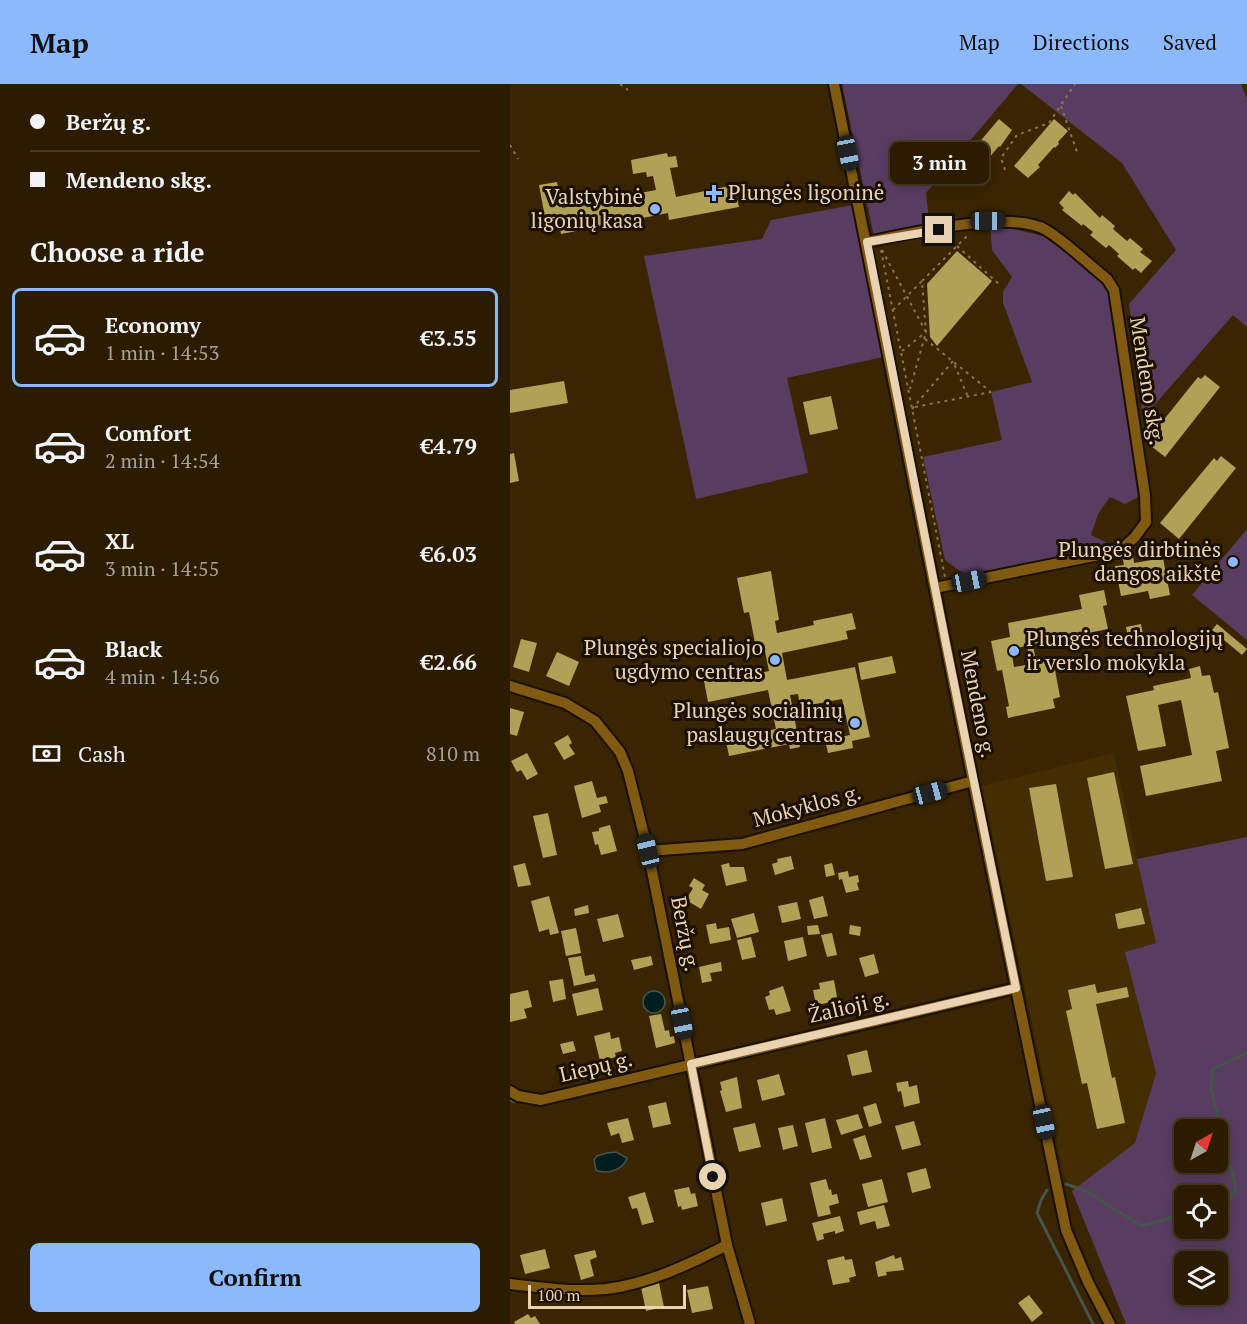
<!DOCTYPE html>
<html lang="en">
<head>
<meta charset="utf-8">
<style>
  :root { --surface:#2b1c01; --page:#33250b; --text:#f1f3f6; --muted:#a6a199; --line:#473a23; --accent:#8bb9fc }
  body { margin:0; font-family:"PT Serif",serif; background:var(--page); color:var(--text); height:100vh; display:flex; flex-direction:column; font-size:22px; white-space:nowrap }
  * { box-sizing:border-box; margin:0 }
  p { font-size:20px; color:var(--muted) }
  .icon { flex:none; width:33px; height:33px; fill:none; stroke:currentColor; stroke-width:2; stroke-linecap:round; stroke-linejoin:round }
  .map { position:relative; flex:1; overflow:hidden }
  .side { display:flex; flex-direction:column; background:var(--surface); width:510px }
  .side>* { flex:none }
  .top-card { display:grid; align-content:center; height:132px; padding:0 30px; background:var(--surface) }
  .needle { width:39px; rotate:39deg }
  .tools { position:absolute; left:664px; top:1035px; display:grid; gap:12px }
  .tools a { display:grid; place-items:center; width:54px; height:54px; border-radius:9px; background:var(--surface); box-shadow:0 3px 15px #0003,0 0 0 2px var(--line); font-size:30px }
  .scale { position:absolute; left:18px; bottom:15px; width:158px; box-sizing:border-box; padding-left:6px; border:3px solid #e9d3b3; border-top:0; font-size:16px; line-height:21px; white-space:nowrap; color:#e9d3b3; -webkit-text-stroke:4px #1b0f00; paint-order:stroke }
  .end { position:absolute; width:27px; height:27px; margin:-14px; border:8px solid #e9d3b3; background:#111; box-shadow:0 0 0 3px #111 }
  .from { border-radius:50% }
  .bubble { position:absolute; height:42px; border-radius:9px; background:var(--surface); box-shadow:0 3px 15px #0003,0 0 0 2px var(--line); font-size:20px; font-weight:700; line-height:42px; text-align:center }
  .car { position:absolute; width:18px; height:36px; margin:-18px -9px; border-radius:8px; box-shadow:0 0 4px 2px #0007; background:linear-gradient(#222 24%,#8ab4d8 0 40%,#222 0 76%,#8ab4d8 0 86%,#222 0) }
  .top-card b { display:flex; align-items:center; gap:21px; height:57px; font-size:22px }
  .top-card b+b { border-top:2px solid var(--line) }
  .top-card i { width:15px; height:15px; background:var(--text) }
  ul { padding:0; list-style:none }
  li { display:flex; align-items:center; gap:18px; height:99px; margin:0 12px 9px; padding:0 18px; border:3px solid transparent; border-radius:9px }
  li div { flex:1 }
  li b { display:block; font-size:22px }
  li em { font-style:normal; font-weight:700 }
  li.selected { border-color:var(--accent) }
  li>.icon { width:54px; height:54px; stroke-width:1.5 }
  h2 { padding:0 30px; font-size:27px; line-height:72px }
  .pay { display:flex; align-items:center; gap:15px; height:66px; padding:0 30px; font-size:22px }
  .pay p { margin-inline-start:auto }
  .primary-button { display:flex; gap:12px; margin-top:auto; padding:12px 30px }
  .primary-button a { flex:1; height:69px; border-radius:9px; background:var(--accent); color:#111; font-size:24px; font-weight:700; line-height:69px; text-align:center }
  header { display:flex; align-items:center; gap:36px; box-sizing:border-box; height:84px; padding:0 30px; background:var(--accent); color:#111 }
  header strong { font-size:28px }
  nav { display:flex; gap:33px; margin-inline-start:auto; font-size:21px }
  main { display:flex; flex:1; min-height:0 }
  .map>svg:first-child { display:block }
  .built { fill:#442d02 }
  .green { fill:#583d61; fill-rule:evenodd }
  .water { fill:#001e1f; stroke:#46544b; stroke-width:1.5 }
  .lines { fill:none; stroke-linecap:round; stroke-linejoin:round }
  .stream { stroke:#46544b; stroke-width:3 }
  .building { fill:#b1a156; fill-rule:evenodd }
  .minor-casing { stroke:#1b0f00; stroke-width:14 }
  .path { stroke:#887351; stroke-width:2; stroke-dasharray:3 4.5; stroke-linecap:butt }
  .minor { stroke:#805a10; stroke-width:10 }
  .route { stroke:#e9d3b3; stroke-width:8 }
  .poi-dot { fill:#8bb9fc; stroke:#1b0f00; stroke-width:2 }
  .labels { text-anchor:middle; stroke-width:6; stroke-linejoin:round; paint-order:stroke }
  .poi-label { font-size:21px; fill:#e9d3b3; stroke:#1b0f00; text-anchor:end }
  .street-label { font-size:21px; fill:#e9d3b3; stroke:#1b0f00 }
</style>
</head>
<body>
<header>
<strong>Map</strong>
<nav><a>Map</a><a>Directions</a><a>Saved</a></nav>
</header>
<main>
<section class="side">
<div class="top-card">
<b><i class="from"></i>Beržų g.</b>
<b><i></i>Mendeno skg.</b>
</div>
<h2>Choose a ride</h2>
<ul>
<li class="selected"><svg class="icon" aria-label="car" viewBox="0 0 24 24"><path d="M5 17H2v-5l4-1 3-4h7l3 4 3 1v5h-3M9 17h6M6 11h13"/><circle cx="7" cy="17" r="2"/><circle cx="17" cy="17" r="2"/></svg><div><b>Economy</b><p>1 min · 14:53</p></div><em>€3.55</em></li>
<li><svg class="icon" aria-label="car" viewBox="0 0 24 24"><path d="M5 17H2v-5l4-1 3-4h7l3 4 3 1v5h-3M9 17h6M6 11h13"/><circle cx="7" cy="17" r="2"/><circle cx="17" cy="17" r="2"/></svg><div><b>Comfort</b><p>2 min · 14:54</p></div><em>€4.79</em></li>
<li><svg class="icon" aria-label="car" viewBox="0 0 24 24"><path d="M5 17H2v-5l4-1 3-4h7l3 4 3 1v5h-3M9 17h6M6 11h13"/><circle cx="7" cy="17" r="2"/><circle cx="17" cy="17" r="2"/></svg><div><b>XL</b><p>3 min · 14:55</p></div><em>€6.03</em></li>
<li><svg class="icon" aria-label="car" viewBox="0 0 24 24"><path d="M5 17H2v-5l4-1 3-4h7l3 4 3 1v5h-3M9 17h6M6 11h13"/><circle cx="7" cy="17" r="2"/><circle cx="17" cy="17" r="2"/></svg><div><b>Black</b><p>4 min · 14:56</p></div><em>€2.66</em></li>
</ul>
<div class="pay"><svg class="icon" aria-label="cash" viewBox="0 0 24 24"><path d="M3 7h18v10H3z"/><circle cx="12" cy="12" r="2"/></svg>Cash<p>810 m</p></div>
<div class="primary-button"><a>Confirm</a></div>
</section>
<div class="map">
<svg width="737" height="1240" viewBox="0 0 737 1240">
  <rect width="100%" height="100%" fill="#392501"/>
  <path class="built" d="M604,669L646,859L615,868L646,988L626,1059L562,1107L554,1091L472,702Z"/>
  <g class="green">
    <path d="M332,0H508L416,109L420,144L364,153Z"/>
    <path d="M511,0H731L737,14V243L723,231L633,334L619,220L666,166L612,79Z"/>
    <path d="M343,121L373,273L277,294L298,389L186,415L134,172L252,155L261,136Z"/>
    <path d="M492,142L537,153L598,202L628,413L615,420L600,413L588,430L581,451L601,461L599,466L458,493L435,476L413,373L492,356L481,308L522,298L493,219V208L502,193L482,166L480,143Z"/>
    <path d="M737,445V556L682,511Z"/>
    <path d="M737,753V1240H616L562,1107L625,1059L646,989L615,868L646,859L627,775ZM675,1046H708V1078H675ZM675,1112H708V1144H675ZM675,1178H708V1210H675Z"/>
  </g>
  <g class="water">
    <circle cx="144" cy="918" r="11"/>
    <path d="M106,1068L117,1074C113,1086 97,1091 86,1086L84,1076L87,1072L97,1069Z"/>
  </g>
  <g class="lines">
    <g class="stream">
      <path d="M0,1016L4,1018"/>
      <path d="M556,1100L576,1107L631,1142L675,1130"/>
      <path d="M537,1106L531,1116L527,1129L583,1240"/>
      <path d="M708,1121L718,1118L726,1105L701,1005L703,985L737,969"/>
    </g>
  </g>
  <g class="building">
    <path d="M489,35L502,46L490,63L489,62L474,80L475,81L464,92L450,81Z"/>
    <path d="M544,35L558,47L548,58L549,60L545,64L544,63L528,81L530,83L518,94L504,82Z"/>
    <path d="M157,69L158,73L166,72L168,83L160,84L166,113L224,101L229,123L159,136L158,129L51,150L49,141L39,143L37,134L32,135L30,128H34L29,101L47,98L52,124L146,106L143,92L137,93L136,88L123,90L121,76Z"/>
    <path d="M559,107L563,111L565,109L590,134L592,131L605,142L603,145L617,157L620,154L633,165L630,168L642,177L631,189L625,184L623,186L607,172L609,170L599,161L596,164L580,151L583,148L573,140L572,142L552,126L554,124L549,119Z"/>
    <path d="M447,167L482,197L427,262L420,253L417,200Z"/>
    <path d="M695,291L710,303L655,373L636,358L688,293L691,295Z"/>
    <path d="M54,297L58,319L0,329V306Z"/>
    <path d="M321,312L328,345L300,351L293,318Z"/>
    <path d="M4,369L9,397L0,399V370Z"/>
    <path d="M711,372L726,384L669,455L650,439L704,374L707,377Z"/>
    <path d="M623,470L624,479L653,474L660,511L640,515L638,507L611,512L605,482L614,481L612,472Z"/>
    <path d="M261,487L269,536L265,537L267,549L304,541L303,537L342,529L346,545L336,547L338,555L272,569L277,596L345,583L360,653L342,657L343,664L318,669L315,656L340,651L332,615L290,623L288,610L280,611L290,663L280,665L279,660L219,672L215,652L226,650L227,653L266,645L258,606L198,618L194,597L205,595L206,598L259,587L254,562L246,564L239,528L234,529L227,494Z"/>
    <path d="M594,506L597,521L593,522L598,545L523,560L526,578L543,575L550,613L543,615L545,624L498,634L496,623L499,622L492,586L487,587L481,557L500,553L498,539L572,525L569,511ZM517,562L521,580L504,583L501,565Z"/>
    <path d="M631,540L634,556L619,558L616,543Z"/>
    <path d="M707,540L737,565L732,571L702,546Z"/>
    <path d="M11,555L27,559L19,588L3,583Z"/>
    <path d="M47,568L69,578L59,602L36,592Z"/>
    <path d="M382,572L386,589L351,596L348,579Z"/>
    <path d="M690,582L692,592L700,591L704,609L708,608L719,664L706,667L712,697L636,712L630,682L682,671L671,616L648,621L656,662L628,667L616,612L644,606L643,602L681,594L679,585Z"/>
    <path d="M0,624L14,628L7,652L0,650Z"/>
    <path d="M58,651L62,659L59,661L65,670L54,676L44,659Z"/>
    <path d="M17,669L28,690L17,696L11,686L7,688L1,677Z"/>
    <path d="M604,688L623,780L595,785L577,694Z"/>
    <path d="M82,697L87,714L96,712L98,719L89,721L91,728L72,734L64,702Z"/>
    <path d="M546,700L563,793L536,797L519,704Z"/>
    <path d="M38,729L47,771L33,774L23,732Z"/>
    <path d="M100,741L107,767L91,771L88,760L85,761L82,748L89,747V744Z"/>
    <path d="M281,772L284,785L265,791L262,780L268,778L267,775Z"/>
    <path d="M15,779L21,801L8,803L3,782Z"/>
    <path d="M219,779L220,783H234L237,797L216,802L211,781Z"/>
    <path d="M322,779L325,791L316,793L314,781Z"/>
    <path d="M338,787L339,793L348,791L349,798L347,799L349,806L336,809L332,795L329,796L328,789Z"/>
    <path d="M184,794L195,801L192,806L199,810L191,825L176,816L183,804L179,802Z"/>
    <path d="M39,812L49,849L40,851L39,845L29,848L21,817Z"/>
    <path d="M313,812L318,832L304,835L299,816Z"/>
    <path d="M287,818L291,835L272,839L268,822Z"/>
    <path d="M78,821L79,829L65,832L64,825Z"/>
    <path d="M631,824L635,840L608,845L605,830Z"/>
    <path d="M244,829L249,848L227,854L221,835Z"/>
    <path d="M108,830L114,853L93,858L87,835Z"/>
    <path d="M206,839L207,845L219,843L221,856L200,860L196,841Z"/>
    <path d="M308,841L310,850L298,851L297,842Z"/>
    <path d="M340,841L351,843L350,852L339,850Z"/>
    <path d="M66,844L71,869L56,872L51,847Z"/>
    <path d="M322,849L327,871L317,873L311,851Z"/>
    <path d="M241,853L246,873L232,876L227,856Z"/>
    <path d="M293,853L297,872L278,877L274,857Z"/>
    <path d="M364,870L369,889L355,893L349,874Z"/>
    <path d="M71,872L75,892L84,890L86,897L64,902L58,874Z"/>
    <path d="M141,872L143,881L124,886L121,876Z"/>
    <path d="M211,878L212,887L200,889L202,897L192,899L189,883Z"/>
    <path d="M53,895L56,915L43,918L39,897Z"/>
    <path d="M324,896L327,913L321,914L322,918L306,921L303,906L310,905L309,899Z"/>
    <path d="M585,900L587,909L617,903L619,913L586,920L602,994L605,993L615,1039L587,1045L577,999L572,1000L556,927L562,925L558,906Z"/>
    <path d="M273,902L281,927L266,931L264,925L259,926L255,913L260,911L259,907Z"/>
    <path d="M88,904L93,926L67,932L62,910Z"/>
    <path d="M18,906L22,923L14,925L17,934L0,938V910Z"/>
    <path d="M151,930L155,947L159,946L160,953L164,952L165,959L146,964L139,932Z"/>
    <path d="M100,948L101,955L109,953L112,967L105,969L106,973L90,977L84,952Z"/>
    <path d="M63,957L66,967L53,970L50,960Z"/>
    <path d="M357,966L362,988L342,992L337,971Z"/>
    <path d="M269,990L275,1011L252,1017L247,996Z"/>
    <path d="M227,993L232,1024L216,1028L210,1007L212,1006L210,998Z"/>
    <path d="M398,997L399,1003L407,1001L410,1019L394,1023L391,1007L388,1008L386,999Z"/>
    <path d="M156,1018L161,1040L143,1044L138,1022Z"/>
    <path d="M366,1019L372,1039L359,1043L353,1023Z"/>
    <path d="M348,1030L353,1044L331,1051L326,1036Z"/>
    <path d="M118,1034L124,1056L112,1059L109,1049L101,1052L97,1039Z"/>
    <path d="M315,1034L322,1064L302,1069L295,1039Z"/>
    <path d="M404,1037L411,1061L392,1066L385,1042Z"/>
    <path d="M245,1039L251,1063L229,1068L223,1044Z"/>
    <path d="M283,1041L288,1062L273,1066L268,1044Z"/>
    <path d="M355,1051L362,1073L350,1076L343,1055Z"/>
    <path d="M416,1084L421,1104L402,1109L397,1089Z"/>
    <path d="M316,1095L319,1106L321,1105L322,1111L327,1110L329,1119L319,1122L321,1130L308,1133L300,1099Z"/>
    <path d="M372,1095L378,1118L358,1123L352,1100Z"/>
    <path d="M179,1103L181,1110L185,1109L188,1122L172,1126L171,1122L168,1123L164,1106Z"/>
    <path d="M135,1108L144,1138L132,1141L127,1124L122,1125L118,1113Z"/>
    <path d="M272,1114L277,1137L256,1142L251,1119Z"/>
    <path d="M374,1121L380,1142L367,1145L365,1137L350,1141L347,1128Z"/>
    <path d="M330,1132L334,1147L325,1150V1147L313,1150L314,1155L307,1157L302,1139Z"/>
    <path d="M35,1165L40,1184L15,1190L10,1171Z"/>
    <path d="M85,1166L87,1173L80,1176L84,1192L71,1196L64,1171Z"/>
    <path d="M384,1171L385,1175L391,1173L394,1186L376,1188L377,1191L368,1193L365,1178Z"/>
    <path d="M334,1172L335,1176L342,1175L346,1192L339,1194L340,1198L323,1201L317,1176Z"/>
    <path d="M149,1199L154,1223L136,1227L131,1203Z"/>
    <path d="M198,1202L203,1225L182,1229L177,1206Z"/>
    <path d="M519,1211L533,1229L522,1238L508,1219Z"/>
    <path d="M18,1230L21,1234L25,1232L30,1240H5L4,1238Z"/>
  </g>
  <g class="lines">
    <defs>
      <g id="minor">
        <path d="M324,0L463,697L556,1146L578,1198L600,1240"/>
        <path d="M357,158C398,150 500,125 536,146C555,157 579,181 597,195L604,206L635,411L636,438L624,454L609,467L425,504"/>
        <path d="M0,602L55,619L85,637L110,668L118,687L138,767L217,1161L240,1240"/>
        <path d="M138,767L232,760L463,697"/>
        <path d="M0,1007L8,1012L31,1016L506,904"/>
        <path d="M0,1200C32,1204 64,1208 96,1205C138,1200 180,1180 217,1161"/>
      </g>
    </defs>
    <use href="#minor" class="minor-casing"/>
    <g class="path">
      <path d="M110,0L118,6"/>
      <path d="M551,22L567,68"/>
      <path d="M0,61L8,75"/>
      <path d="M495,86L491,74L507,51L539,39L565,0"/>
      <path d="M447,162L491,202"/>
      <path d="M371,166L435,493"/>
      <path d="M372,166L416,248L400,305"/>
      <path d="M412,197L459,150"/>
      <path d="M383,226L412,197L416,248L392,267"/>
      <path d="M415,255L481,308"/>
      <path d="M405,323L481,308"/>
      <path d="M402,325L443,277L458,313"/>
    </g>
    <use href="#minor" class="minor"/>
  </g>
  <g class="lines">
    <path class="route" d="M203,1093L181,980L506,904L436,560L357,158L429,146"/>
  </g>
  <g class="poi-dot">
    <path d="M201 100h6v6h6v6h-6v6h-6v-6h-6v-6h6z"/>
    <circle cx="145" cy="125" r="6"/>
    <circle cx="723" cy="478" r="6"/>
    <circle cx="504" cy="567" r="6"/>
    <circle cx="265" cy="576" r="6"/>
    <circle cx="345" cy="639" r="6"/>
  </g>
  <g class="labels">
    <g class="poi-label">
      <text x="218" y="116" text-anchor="start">Plungės ligoninė</text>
      <text x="133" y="120">Valstybinė<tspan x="133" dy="24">ligonių kasa</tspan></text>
      <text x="711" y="473">Plungės dirbtinės<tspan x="711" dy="24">dangos aikštė</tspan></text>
      <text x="516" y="562" text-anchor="start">Plungės technologijų<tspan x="516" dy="24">ir verslo mokykla</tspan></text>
      <text x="253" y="571">Plungės specialiojo<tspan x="253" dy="24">ugdymo centras</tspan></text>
      <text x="333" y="634">Plungės socialinių<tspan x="333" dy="24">paslaugų centras</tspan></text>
    </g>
    <g class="street-label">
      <text transform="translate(637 297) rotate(81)" y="7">Mendeno skg.</text>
      <text transform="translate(468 620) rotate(79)" y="7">Mendeno g.</text>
      <text transform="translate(297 722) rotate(-15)" y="7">Mokyklos g.</text>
      <text transform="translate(175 850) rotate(79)" y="7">Beržų g.</text>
      <text transform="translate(339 923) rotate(-13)" y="7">Žalioji g.</text>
      <text transform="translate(86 983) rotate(-13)" y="7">Liepų g.</text>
    </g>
  </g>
</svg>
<div class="tools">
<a><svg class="needle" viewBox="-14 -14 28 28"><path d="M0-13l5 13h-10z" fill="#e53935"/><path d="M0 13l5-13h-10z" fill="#a6a199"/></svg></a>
<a><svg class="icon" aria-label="locate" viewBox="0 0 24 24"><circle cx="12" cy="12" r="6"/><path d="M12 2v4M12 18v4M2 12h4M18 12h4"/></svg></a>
<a><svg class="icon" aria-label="layers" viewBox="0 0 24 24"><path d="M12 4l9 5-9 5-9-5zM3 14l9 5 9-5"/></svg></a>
</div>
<div class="scale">100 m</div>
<i class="end from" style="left:203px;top:1093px"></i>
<i class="end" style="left:429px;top:146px"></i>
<div class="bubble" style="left:380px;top:58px;width:99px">3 min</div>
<i class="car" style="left:338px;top:69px;rotate:169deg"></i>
<i class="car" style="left:478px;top:137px;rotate:90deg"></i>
<i class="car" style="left:459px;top:497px;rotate:79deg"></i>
<i class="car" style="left:420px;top:709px;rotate:75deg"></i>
<i class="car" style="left:138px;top:767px;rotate:346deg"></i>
<i class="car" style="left:172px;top:938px;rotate:169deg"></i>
<i class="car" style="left:534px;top:1038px;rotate:168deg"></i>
</div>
</main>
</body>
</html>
